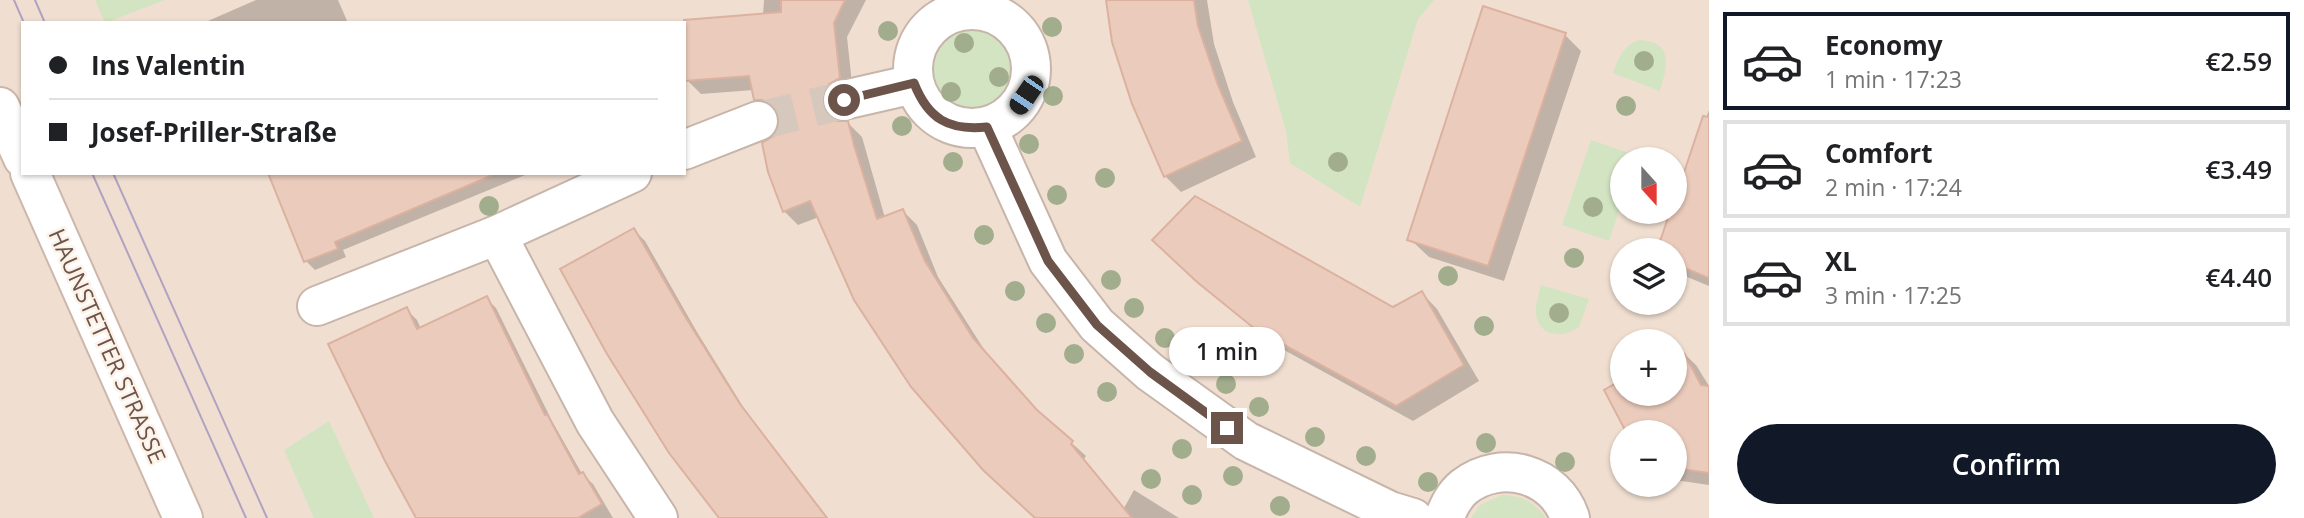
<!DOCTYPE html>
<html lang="en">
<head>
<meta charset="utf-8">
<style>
  :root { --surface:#fff; --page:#f2f2f2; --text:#202124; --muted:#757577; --line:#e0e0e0; --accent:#111827 }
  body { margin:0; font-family:"Open Sans",sans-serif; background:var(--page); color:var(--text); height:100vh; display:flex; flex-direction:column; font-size:26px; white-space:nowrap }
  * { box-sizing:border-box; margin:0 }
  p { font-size:23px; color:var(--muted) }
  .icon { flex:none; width:38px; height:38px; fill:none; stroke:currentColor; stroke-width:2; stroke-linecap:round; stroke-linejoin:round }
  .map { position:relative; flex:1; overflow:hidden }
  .sheet { display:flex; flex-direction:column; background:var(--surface); width:595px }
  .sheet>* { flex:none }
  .top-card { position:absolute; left:21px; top:21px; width:665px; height:154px; border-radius:0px; box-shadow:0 2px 5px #0004; display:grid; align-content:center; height:154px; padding:0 28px; background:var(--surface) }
  .needle { width:46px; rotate:159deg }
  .tools { position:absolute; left:1610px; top:147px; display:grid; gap:14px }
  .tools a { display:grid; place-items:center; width:77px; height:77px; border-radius:50%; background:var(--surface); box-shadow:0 2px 5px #0004; font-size:35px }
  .end { position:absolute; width:32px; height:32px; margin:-16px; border:9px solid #6d544b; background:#fff; box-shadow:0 0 0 4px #fff }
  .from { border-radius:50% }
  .bubble { position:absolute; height:49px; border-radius:24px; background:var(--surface); box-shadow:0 2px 5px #0004; font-size:23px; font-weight:600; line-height:49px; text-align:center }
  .car { position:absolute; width:21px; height:42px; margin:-21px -10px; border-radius:9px; box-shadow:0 0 5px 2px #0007; background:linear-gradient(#222 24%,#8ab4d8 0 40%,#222 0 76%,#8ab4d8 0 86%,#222 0) }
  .top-card b { display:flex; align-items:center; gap:24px; height:66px; font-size:26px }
  .top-card b+b { border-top:2px solid var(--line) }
  .top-card i { width:18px; height:18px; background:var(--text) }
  ul { padding:12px 0 0; list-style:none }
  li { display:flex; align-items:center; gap:21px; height:98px; margin:0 14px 10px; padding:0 14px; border:4px solid var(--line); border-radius:0px }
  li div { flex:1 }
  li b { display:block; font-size:26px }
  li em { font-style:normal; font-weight:600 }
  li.selected { border-color:var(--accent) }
  li>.icon { width:63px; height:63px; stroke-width:1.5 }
  .action { display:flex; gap:14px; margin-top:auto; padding:14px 28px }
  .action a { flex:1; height:80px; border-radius:42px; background:var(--accent); color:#fff; font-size:28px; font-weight:600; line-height:80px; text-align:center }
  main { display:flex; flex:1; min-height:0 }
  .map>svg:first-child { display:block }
  .residential { fill:#f0dfd1; fill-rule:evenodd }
  .green { fill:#d3e4c2 }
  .shadow { fill:#0003 }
  .building { fill:#ebcbbc; stroke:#dcb19f; stroke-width:2 }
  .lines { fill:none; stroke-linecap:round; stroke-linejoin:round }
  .minor-tunnel { stroke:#d6c8bc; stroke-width:38; stroke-dasharray:38 19; stroke-linecap:butt }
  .minor-casing { stroke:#c8b5aa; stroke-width:42 }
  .secondary-casing { stroke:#cdb7aa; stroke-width:42 }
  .minor { stroke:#fff; stroke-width:38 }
  .secondary { stroke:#fff; stroke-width:38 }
  .tram { stroke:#b0a2c0; stroke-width:2 }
  .tree { fill:#a2ad8d }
  .route { stroke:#6d544b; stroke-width:9 }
  .labels { text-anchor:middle; stroke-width:5; stroke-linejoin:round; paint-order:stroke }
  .street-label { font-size:23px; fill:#6d544b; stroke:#fdf2e7 }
</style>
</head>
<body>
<main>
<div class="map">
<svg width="1709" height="518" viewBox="0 0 1709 518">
  <rect width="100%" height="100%" fill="#f9eee2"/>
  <path class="residential" d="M0,0H1709V518H0ZM23,23H684V173H23ZM1622,159H1675V212H1622ZM1622,250H1675V303H1622ZM1622,341H1675V394H1622ZM1622,432H1675V485H1622Z"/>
  <g class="green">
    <path d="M95,0H165L105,23Z"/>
    <path d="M1248,0H1434L1418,19L1360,207L1290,163L1286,131Z"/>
    <circle cx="971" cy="69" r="40"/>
    <path d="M1640,40C1675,42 1667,68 1660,91L1613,73C1619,57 1623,45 1640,40Z"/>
    <path d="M1591,140L1638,156L1637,159H1622V202L1609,241L1562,225Z"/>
    <path d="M1541,285L1589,299L1579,327C1564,339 1538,337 1536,313C1535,304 1539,294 1541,285Z"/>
    <path d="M329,421L374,518H314L284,450Z"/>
    <path d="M1502,495C1523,496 1534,502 1546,518H1471L1480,505Z"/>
  </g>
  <g class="shadow">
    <path d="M256,0H338L348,23H209L208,21Z"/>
    <path d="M764,0H866L847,37L853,93L836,109V120L837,122L848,123L862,137L885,218L903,211L917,225L938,277L987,354L1044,418L1086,456L1084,459L1124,508L1134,490L1179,518H1037L819,217L798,225L784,211L777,135L781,124L780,114L770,113L755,99L754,90L701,94L687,80L683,22L763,15Z"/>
    <path d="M1108,0H1207L1214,44L1233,102L1256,157L1181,192L1165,176Z"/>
    <path d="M1565,35L1581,51L1504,281L1429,257L1412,241Z"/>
    <path d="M1709,110V286L1675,272V250H1659L1673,212H1675V206Z"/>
    <path d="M270,173H530L343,250L346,257L315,270L306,261Z"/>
    <path d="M634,230L645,241L697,332L750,418L828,518H721Z"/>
    <path d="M1170,256L1393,309L1422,293L1437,309L1479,381L1413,421L1275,345L1215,297Z"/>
    <path d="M486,298L496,308L552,421L582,474L593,484L613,518H418L407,310L417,320L421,329Z"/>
    <path d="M1680,350L1696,365L1709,386V485L1675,480V432H1628L1606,391L1622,382V394H1675V353Z"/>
  </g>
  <g class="building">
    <path d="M781,0H845L834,23L840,78L829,84L823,94V104L829,115L837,121H848L854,145L877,219L903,209L925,261L973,338L1037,410L1073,441L1071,444L1132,518H1035L983,470L911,387L854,300L810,201L783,212L768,172L762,143L775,135L779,125V114L772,104L762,100H754L749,76L684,81V20L781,12Z"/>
    <path d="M1106,0H1194L1198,26L1218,85L1242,141L1164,177L1132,104L1112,42Z"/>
    <path d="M1483,6L1566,33L1488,266L1407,240Z"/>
    <path d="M1703,116L1709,117V278L1675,264V250H1657L1670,212H1675V199Z"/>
    <path d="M268,173H495V174L335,242L338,249L304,262Z"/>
    <path d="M1195,196L1393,307L1422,291L1464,365L1396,406L1255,329L1197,282L1152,240Z"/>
    <path d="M634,228L686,318L740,404L827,518H719L669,453L607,354L560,269Z"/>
    <path d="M487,296L545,415L547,414L579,474L583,472L602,504L578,518H416L385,461L328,344L407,307L417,329Z"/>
    <path d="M1675,353H1684L1701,385L1709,386V473L1675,468V432H1626L1604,390L1622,380V394H1675Z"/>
  </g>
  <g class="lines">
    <path class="minor-tunnel" d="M758,121L844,100"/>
    <defs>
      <g id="minor">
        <circle cx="972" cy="69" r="59"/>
        <path d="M844,100L914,84"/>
        <path d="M987,127L1048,261L1097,325L1150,372L1246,441L1390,511L1413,518"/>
        <path d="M684,150L758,121"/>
        <path d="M497,235L595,422L658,518"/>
        <path d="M317,306L497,235L632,173"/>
        <path d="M1444,518C1449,506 1454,495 1464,487C1501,458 1556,474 1570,518"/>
      </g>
      <g id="secondary">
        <path d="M0,107L23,158"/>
        <path d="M30,173L183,518"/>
      </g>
    </defs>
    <use href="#minor" class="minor-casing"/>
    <use href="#secondary" class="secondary-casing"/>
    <use href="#minor" class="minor"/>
    <use href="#secondary" class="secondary"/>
    <g class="tram">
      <path d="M14,0L24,23"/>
      <path d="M35,0L45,23"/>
      <path d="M92,173L246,518"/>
      <path d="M113,173L267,518"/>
    </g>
  </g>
  <g class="tree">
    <circle cx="1052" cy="27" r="10"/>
    <circle cx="888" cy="31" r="10"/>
    <circle cx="964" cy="43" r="10"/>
    <circle cx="1644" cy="61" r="10"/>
    <circle cx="999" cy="77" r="10"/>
    <circle cx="951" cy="92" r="10"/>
    <circle cx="1053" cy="96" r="10"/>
    <circle cx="1626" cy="106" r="10"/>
    <circle cx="902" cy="126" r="10"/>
    <circle cx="1029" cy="144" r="10"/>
    <circle cx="953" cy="162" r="10"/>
    <circle cx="1338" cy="162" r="10"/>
    <circle cx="1105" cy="178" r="10"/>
    <circle cx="1057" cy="195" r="10"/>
    <circle cx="489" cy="206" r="10"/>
    <circle cx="1593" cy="207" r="10"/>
    <circle cx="984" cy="235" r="10"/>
    <circle cx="1574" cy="258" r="10"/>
    <circle cx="1448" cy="276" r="10"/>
    <circle cx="1111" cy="280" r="10"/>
    <circle cx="1015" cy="291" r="10"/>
    <circle cx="1134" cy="308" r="10"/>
    <circle cx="1559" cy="313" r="10"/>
    <circle cx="1046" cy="323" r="10"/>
    <circle cx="1484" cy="326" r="10"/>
    <circle cx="1165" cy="338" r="10"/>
    <circle cx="1074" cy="354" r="10"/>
    <circle cx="1226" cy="384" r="10"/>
    <circle cx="1107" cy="392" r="10"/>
    <circle cx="1259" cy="407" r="10"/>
    <circle cx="1315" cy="437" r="10"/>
    <circle cx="1486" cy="443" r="10"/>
    <circle cx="1182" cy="449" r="10"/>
    <circle cx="1366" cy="456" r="10"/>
    <circle cx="1565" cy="462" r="10"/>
    <circle cx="1233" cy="476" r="10"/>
    <circle cx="1151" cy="479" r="10"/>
    <circle cx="1428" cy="482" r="10"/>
    <circle cx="1192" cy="495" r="10"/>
    <circle cx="1280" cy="506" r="10"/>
  </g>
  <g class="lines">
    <path class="route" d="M844,100L914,83C928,119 949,131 987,127L1048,261L1097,325L1150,372L1227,428"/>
  </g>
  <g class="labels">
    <g class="street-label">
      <text transform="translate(107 346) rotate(66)" y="8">HAUNSTETTER STRASSE</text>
    </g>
  </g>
</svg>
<div class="tools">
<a><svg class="needle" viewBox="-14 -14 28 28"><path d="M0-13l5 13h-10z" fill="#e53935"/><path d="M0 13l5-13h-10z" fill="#757577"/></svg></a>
<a><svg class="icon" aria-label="layers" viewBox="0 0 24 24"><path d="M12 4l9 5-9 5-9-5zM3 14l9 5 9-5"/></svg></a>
<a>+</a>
<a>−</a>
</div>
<i class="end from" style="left:844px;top:100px"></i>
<i class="end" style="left:1227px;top:428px"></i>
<div class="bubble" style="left:1169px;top:327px;width:116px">1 min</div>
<i class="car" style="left:1026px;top:95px;rotate:214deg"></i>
<div class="top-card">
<b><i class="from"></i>Ins Valentin</b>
<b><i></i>Josef-Priller-Straße</b>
</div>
</div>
<section class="sheet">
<ul>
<li class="selected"><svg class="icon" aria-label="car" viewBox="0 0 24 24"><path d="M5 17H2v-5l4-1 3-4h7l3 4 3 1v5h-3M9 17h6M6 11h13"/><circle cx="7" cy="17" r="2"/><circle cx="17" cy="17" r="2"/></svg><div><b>Economy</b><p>1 min · 17:23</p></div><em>€2.59</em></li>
<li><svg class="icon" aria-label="car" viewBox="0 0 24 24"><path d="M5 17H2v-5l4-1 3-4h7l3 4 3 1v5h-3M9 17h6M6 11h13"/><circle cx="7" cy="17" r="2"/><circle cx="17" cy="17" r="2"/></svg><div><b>Comfort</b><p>2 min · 17:24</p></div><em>€3.49</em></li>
<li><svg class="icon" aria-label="car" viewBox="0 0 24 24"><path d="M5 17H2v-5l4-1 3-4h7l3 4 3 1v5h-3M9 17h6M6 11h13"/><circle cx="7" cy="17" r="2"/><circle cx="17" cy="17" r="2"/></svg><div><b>XL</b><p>3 min · 17:25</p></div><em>€4.40</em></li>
</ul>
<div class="action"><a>Confirm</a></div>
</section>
</main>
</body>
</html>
